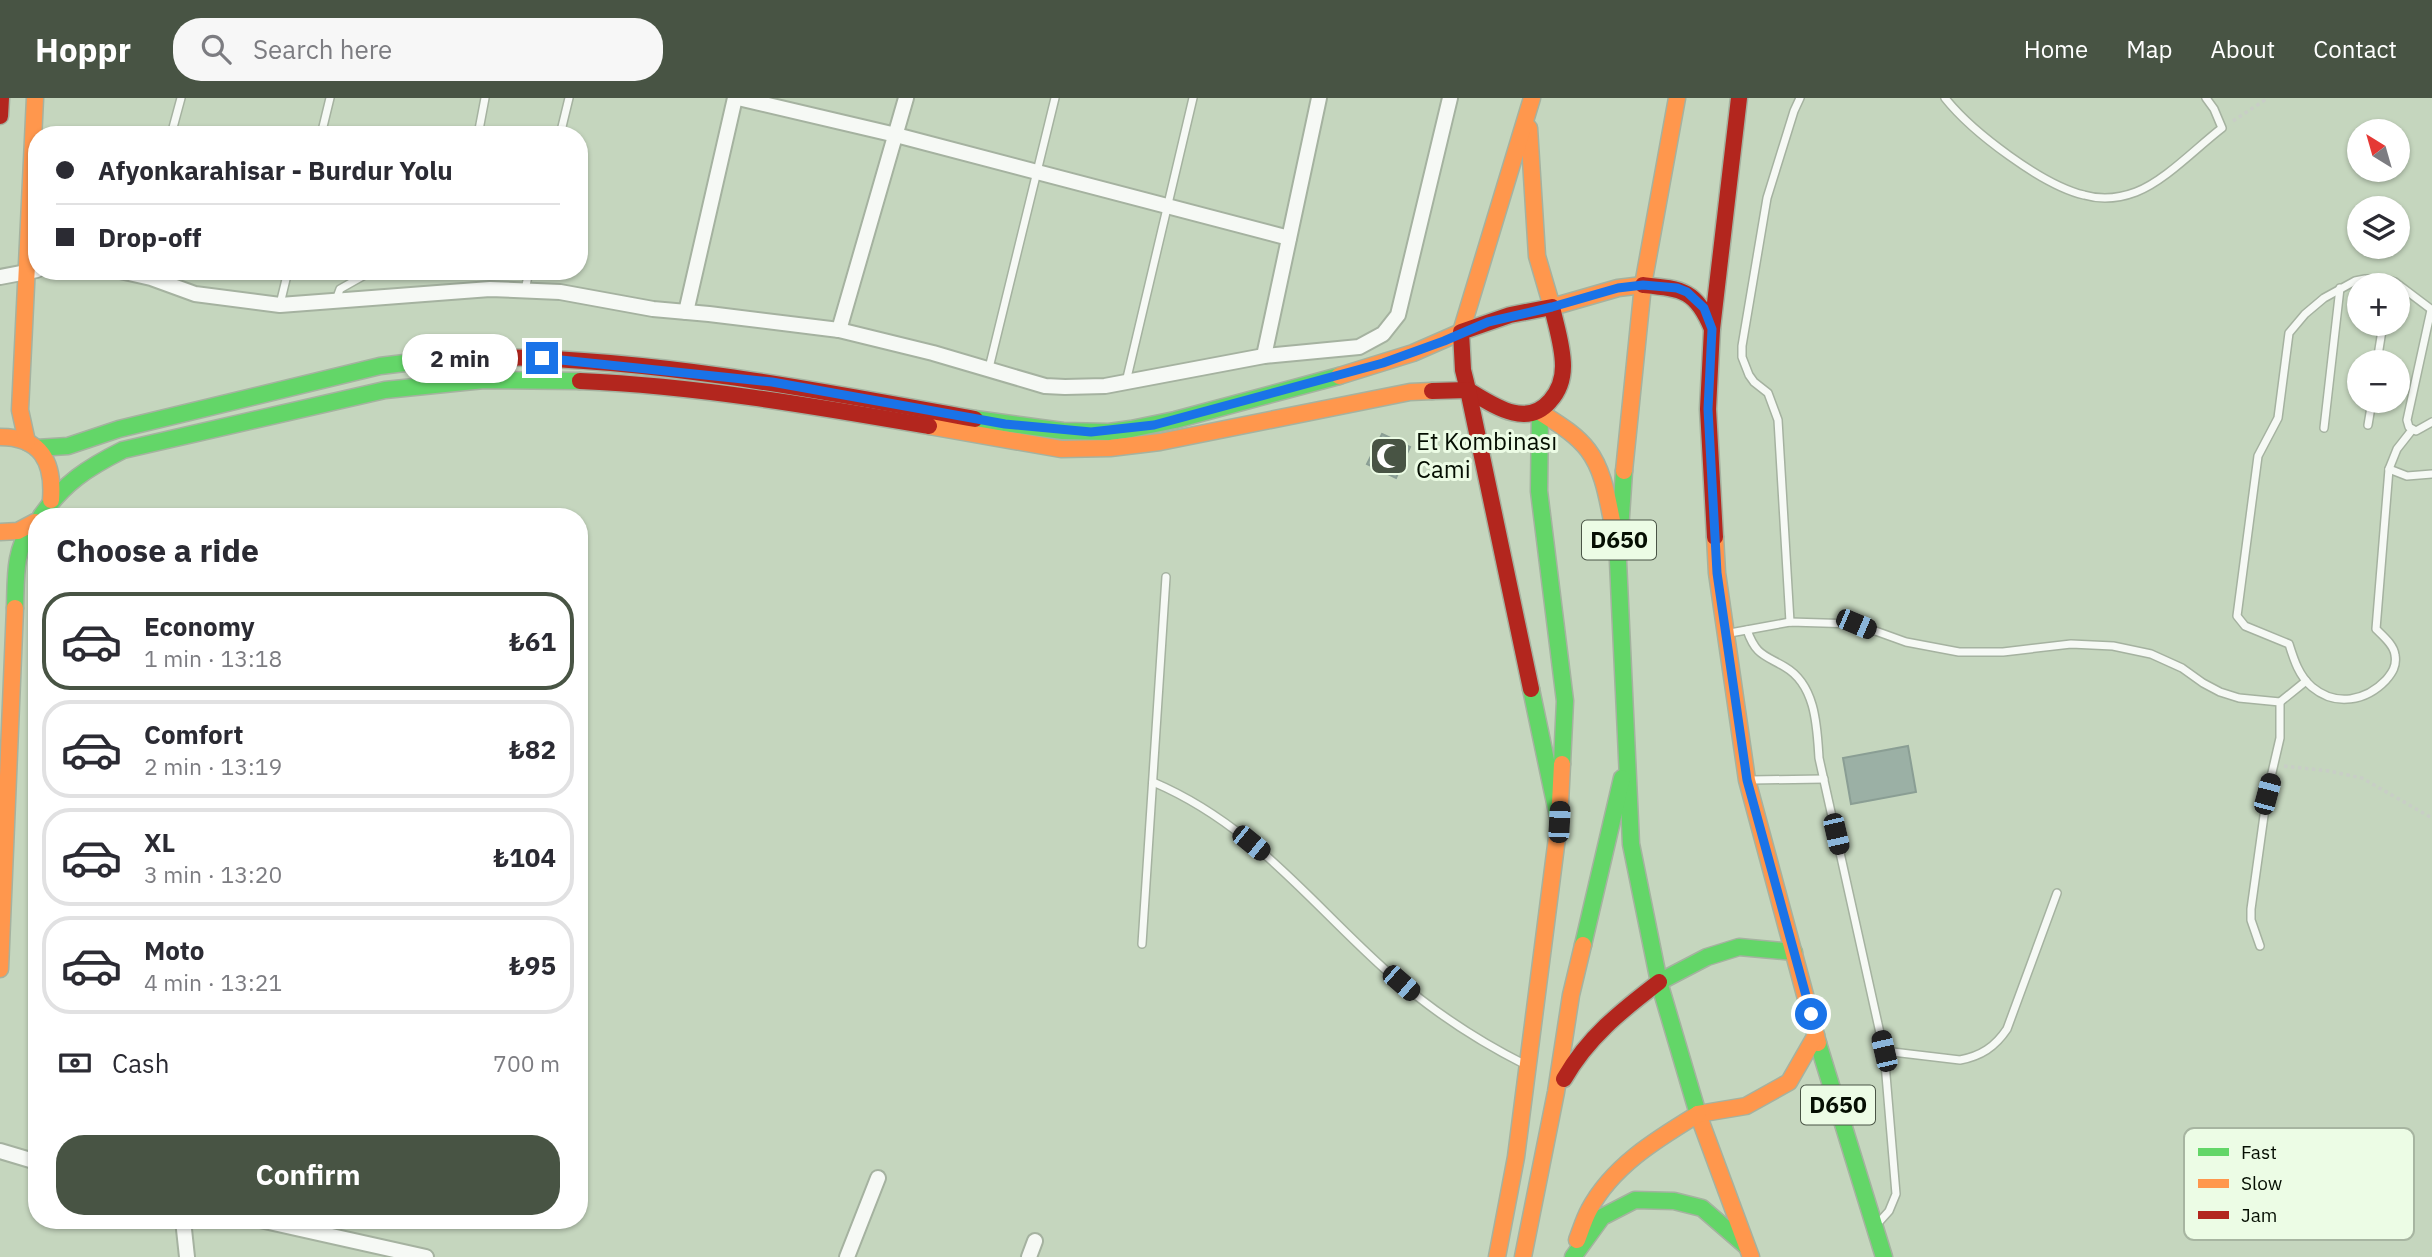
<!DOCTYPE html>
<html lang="en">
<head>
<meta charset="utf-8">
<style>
  :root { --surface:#fff; --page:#f7f7f7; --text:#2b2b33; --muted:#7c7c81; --line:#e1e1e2; --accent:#485444 }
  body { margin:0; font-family:"IBM Plex Sans",sans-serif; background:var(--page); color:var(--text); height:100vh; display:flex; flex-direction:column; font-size:26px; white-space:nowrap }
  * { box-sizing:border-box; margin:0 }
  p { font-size:23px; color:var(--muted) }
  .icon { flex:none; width:38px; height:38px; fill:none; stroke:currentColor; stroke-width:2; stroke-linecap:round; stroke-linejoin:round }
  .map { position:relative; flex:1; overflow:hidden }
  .details { position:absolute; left:28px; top:410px; width:560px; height:721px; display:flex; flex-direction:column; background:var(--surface); border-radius:28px; box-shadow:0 2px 5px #0004 }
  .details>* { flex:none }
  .banner { position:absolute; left:28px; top:28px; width:560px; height:154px; border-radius:28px; box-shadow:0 2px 5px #0004; display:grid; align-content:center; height:154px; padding:0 28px; background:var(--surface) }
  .needle { width:46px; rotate:323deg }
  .controls { position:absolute; left:2347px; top:21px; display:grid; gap:14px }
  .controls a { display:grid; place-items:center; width:63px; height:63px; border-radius:50%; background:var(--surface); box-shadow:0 2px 5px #0004; font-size:35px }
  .end { position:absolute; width:32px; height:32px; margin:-16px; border:9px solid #1a73e8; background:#fff; box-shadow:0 0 0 4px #fff }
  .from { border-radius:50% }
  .bubble { position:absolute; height:49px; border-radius:24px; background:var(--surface); box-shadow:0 2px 5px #0004; font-size:23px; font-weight:800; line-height:49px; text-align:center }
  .car { position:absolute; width:21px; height:42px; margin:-21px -10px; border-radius:9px; box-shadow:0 0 5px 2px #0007; background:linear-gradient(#222 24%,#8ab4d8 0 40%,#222 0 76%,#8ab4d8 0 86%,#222 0) }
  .banner b { display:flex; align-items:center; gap:24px; height:66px; font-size:26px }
  .banner b+b { border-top:2px solid var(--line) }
  .banner i { width:18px; height:18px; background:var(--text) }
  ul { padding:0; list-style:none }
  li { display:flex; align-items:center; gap:21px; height:98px; margin:0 14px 10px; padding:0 14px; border:4px solid var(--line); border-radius:28px }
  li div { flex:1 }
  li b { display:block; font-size:26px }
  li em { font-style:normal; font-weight:800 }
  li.on { border-color:var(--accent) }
  li>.icon { width:63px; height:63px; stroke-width:1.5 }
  h2 { padding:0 28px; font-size:32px; line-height:84px }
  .pay { display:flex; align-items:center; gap:18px; height:77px; padding:0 28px; font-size:26px }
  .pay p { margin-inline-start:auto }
  .primary-button { display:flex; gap:14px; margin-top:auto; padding:14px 28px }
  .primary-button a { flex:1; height:80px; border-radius:28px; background:var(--accent); color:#fff; font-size:28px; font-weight:800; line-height:80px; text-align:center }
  header { display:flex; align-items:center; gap:42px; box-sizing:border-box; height:98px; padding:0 35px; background:var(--accent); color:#fff }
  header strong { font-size:33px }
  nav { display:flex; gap:38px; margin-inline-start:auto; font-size:24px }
  .search { width:490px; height:63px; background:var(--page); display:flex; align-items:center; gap:18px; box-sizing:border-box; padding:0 24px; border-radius:28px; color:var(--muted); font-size:26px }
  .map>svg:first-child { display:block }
  .building { fill:#9bb0a5; stroke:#8a9e94; stroke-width:2 }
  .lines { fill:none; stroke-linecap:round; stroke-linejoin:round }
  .lane-casing { stroke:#a5b2a0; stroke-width:10 }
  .street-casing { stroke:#a5b2a0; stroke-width:18 }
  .fast-casing { stroke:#a5b2a0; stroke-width:19 }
  .slow-casing { stroke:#a5b2a0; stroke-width:19 }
  .jam-casing { stroke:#a5b2a0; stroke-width:19 }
  .path { stroke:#c8cec6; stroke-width:3.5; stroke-dasharray:3.5 3.5; stroke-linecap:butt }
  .lane { stroke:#f6f9f5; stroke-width:7 }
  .street { stroke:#f6f9f5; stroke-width:14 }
  .fast { stroke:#63d668; stroke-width:16 }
  .slow { stroke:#ff974d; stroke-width:16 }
  .jam { stroke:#b3261e; stroke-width:16 }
  .route { stroke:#1a73e8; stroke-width:9 }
  .labels { text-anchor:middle; stroke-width:6; stroke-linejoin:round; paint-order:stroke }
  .shield { fill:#ecfce5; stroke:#4a5546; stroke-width:2 }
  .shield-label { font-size:23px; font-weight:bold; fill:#050e02 }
  .poi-label { font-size:24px; fill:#050e02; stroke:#ecfce5; text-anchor:start }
  .key { fill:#ecfce5; stroke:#a7b5a1; stroke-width:2 }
  .key-label { font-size:19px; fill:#050e02 }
</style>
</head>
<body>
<header>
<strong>Hoppr</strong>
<div class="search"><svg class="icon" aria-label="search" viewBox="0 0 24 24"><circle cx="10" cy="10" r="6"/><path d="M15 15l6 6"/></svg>Search here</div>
<nav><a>Home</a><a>Map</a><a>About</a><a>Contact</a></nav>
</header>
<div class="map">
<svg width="2432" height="1159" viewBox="0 0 2432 1159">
  <rect width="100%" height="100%" fill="#c5d6be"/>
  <g class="building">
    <path d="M1382,336L1410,349L1396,380L1367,366Z"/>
    <path d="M1908,648L1916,694L1851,706L1843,660Z"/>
  </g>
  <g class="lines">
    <defs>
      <g id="lane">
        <path d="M1945,0C1972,34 2042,87 2084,97C2101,102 2120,100 2136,94C2165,83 2197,49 2222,30L2214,11L2206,0"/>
        <path d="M171,37L181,0"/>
        <path d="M321,37L330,0"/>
        <path d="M478,37L485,0"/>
        <path d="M560,37L569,0"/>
        <path d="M525,192L529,173"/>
        <path d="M336,202L340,191L372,173"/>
        <path d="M280,206L288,173"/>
        <path d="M2431,212L2407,322L2409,329L2416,333L2432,324"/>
        <path d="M2377,264L2383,226"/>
        <path d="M989,270L1055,0"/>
        <path d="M1126,284L1193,0"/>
        <path d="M2368,327L2372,303"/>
        <path d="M2324,330L2340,190"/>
        <path d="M2412,332L2397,351L2389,371L2376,531C2383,538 2394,547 2395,557C2397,568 2392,575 2386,582C2366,603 2336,609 2312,589C2299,578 2294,562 2289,546L2245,528L2237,518L2258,358L2278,320L2289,235L2305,216L2324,200L2355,183L2365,181H2385L2395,184L2432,212"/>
        <path d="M2389,371L2407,378L2432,376"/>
        <path d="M1790,524L1778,322L1768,295L1754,284L1749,277L1742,259V248L1767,100L1794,13L1800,0"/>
        <path d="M1747,532C1756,558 1765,557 1785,569C1816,587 1817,629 1819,660L1884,953L1896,1096L1889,1113L1880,1123"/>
        <path d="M1730,535L1790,524L1856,526L1906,544L1959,554H2003L2071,546L2113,548L2151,556L2182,570L2203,585L2220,594L2239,600L2280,604L2306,583"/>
        <path d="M1751,682L1824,681"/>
        <path d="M1153,684C1254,727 1310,805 1389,875C1431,912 1476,942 1526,967"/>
        <path d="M1142,846L1166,479"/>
        <path d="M2260,848L2251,822V811L2267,696L2280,640V604"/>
        <path d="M1884,953L1960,962C1981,958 1995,949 2007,931L2057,795"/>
      </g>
      <g id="street">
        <path d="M738,0L896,37L1289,140"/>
        <path d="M120,173L151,180L195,196L280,207L490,191L560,194L653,211L709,216L839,232L933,255L1045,288L1065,289L1105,288L1264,258L1359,249L1383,236L1398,217L1450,0"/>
        <path d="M0,179L37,172"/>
        <path d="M686,214L735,0"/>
        <path d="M839,232L906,0"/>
        <path d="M1264,258L1319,0"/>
        <path d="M0,1053L37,1064"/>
        <path d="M183,1122L187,1159"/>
        <path d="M260,1122L426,1159"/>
        <path d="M847,1159L878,1080"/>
        <path d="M1029,1159L1035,1143"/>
      </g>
      <g id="fast">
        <path d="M1540,314L1539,393L1565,603L1562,666"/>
        <path d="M975,321L1063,333L1109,334L1131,331L1175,322L1339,278"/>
        <path d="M37,350L68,348L119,331L380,268L446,260L496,259"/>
        <path d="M1624,373L1618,463L1631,746L1659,884L1698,1016"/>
        <path d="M41,418C64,385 87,370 123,352L385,292L484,282L580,283"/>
        <path d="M15,510C16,477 14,454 32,426"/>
        <path d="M1531,591L1559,724"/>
        <path d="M1583,847L1622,680"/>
        <path d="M1659,884L1707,859L1739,849L1794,854"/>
        <path d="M1818,945L1884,1159"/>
        <path d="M1573,1159L1602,1119L1635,1102L1674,1103L1702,1110L1746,1148"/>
      </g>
      <g id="slow">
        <path d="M1529,30L1537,158L1552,209L1618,190L1643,187"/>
        <path d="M1339,278L1413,255L1461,234L1532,0"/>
        <path d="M1540,314C1557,325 1576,336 1588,352C1605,374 1608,406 1614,432"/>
        <path d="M929,328L1061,351L1110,350L1160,344L1410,294L1432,293"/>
        <path d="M0,339C41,339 54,364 51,402"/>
        <path d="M27,344L20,312L35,0"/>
        <path d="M1624,373L1643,187L1677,0"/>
        <path d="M0,434L18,433L35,424"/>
        <path d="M1715,439L1717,475L1747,682L1818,945"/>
        <path d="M0,871L15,510"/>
        <path d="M1698,1016L1751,1159"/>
        <path d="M1698,1016L1746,1008L1789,984L1816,937"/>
        <path d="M1577,1142C1581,1132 1584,1121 1589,1112C1612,1068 1657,1041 1698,1016"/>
        <path d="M1497,1159L1516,1059L1559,724L1562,666"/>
        <path d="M1523,1159L1556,994L1571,897L1583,847"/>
      </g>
      <g id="jam">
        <path d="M0,18L1,0"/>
        <path d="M1643,187C1683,191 1696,192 1712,231"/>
        <path d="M1552,209C1556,228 1563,248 1563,268C1563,280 1559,293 1550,303C1526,331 1493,307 1468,292L1463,272L1461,234L1510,217Z"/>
        <path d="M496,259C657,261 817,292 975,321"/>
        <path d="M580,283C698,288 813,308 929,328"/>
        <path d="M1432,293L1468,292L1531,591"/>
        <path d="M1715,439L1708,311L1712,231L1739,0"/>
        <path d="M1564,981C1588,939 1621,913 1659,884"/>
      </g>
    </defs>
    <use href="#lane" class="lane-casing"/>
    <use href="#street" class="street-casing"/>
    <use href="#fast" class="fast-casing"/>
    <use href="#slow" class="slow-casing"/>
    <use href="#jam" class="jam-casing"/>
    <g class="path">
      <path d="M2233,23L2268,0"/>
      <path d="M2284,668L2329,673L2362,680L2432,720"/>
    </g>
    <use href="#lane" class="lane"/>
    <use href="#street" class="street"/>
    <use href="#fast" class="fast"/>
    <use href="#slow" class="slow"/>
    <use href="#jam" class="jam"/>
  </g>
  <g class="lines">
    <path class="route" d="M542,260L772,284L1005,326L1091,334L1154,327L1383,265L1444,243L1488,224L1552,209L1618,190L1643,187L1677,190L1687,194L1704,210L1712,231L1708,311L1717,475L1747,682L1811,916"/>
  </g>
  <defs>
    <symbol id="mosque-square" viewBox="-11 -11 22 22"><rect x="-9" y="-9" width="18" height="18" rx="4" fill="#485444" stroke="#ecfce5"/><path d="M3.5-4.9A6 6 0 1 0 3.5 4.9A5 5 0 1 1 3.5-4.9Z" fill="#fff"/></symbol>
  </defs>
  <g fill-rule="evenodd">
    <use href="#mosque-square" x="1367" y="336" width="44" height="44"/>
  </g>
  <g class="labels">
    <g class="shield">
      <rect x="1582" y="422.5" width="74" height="39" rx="5"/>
      <rect x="1801" y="987.5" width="74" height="39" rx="5"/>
    </g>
    <g class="shield-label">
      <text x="1619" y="450">D650</text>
      <text x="1838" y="1015">D650</text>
    </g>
    <g class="poi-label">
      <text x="1416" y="352">Et Kombinası<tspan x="1416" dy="28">Cami</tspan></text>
    </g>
  </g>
  <rect x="2184" y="1030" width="230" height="112" rx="10" class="key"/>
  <rect x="2198" y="1050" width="31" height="8" fill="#63d668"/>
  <rect x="2198" y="1081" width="31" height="9" fill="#ff974d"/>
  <rect x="2198" y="1113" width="31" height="8" fill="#b3261e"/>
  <g class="key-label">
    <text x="2241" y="1061">Fast</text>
    <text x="2241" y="1092">Slow</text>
    <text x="2241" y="1124">Jam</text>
  </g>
</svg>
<div class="controls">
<a><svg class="needle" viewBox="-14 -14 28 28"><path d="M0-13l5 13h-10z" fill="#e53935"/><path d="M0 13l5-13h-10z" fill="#7c7c81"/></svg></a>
<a><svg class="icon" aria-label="layers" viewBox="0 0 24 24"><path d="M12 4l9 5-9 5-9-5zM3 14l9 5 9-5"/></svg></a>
<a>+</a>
<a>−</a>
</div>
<i class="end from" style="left:1811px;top:916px"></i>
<i class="end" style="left:542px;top:260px"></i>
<div class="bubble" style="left:402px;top:236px;width:116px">2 min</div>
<i class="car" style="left:1856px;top:526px;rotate:113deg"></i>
<i class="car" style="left:2267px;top:696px;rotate:15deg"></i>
<i class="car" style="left:1559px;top:724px;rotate:3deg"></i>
<i class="car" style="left:1836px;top:736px;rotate:167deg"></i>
<i class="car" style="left:1251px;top:745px;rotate:129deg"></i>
<i class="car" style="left:1401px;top:885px;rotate:131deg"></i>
<i class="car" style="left:1884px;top:953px;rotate:347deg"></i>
<div class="banner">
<b><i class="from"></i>Afyonkarahisar - Burdur Yolu</b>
<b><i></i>Drop-off</b>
</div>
<section class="details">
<h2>Choose a ride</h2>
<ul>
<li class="on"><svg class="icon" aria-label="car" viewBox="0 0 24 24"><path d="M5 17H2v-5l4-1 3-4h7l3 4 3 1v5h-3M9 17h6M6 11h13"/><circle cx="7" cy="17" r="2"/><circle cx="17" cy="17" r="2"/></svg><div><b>Economy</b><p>1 min · 13:18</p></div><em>₺61</em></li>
<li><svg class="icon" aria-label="car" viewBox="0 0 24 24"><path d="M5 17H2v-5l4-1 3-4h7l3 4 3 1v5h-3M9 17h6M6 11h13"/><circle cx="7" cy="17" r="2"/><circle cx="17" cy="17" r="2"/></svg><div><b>Comfort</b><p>2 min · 13:19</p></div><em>₺82</em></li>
<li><svg class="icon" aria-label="car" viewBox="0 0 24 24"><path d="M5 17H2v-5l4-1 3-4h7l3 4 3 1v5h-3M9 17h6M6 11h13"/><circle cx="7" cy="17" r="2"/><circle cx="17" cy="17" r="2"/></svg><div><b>XL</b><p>3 min · 13:20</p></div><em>₺104</em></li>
<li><svg class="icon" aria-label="car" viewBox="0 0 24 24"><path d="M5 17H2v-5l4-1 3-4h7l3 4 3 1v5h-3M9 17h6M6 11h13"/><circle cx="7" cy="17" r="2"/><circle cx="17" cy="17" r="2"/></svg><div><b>Moto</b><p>4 min · 13:21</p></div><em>₺95</em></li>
</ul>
<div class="pay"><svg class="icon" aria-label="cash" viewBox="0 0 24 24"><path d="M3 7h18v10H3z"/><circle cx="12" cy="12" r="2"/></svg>Cash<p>700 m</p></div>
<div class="primary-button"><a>Confirm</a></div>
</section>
</div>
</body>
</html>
